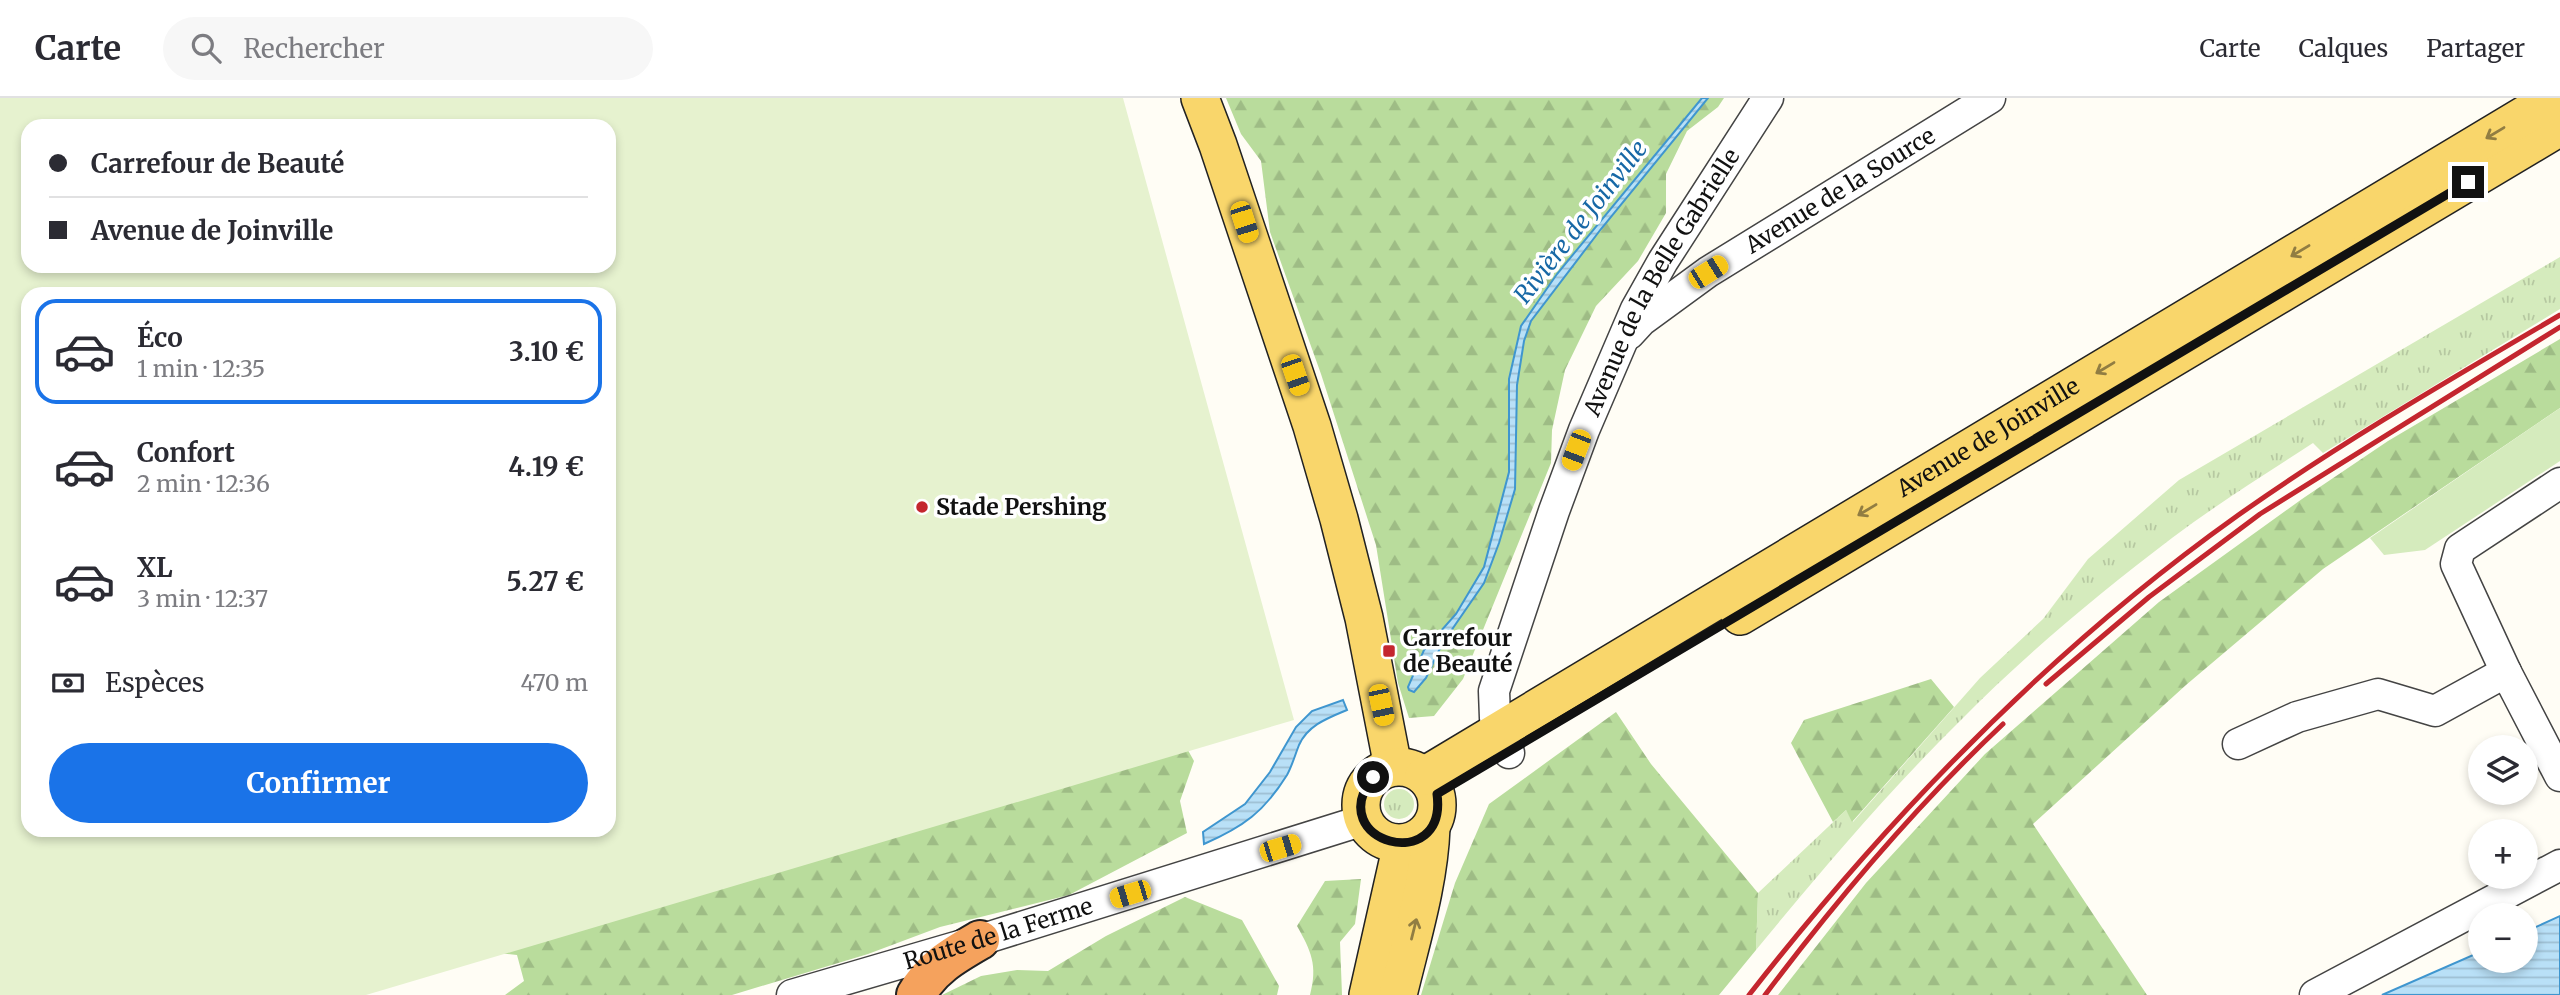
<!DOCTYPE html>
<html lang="fr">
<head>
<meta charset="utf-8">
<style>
  :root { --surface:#fff; --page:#f7f7f7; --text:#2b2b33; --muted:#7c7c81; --line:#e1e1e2; --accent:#1a73e8 }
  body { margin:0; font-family:Merriweather,serif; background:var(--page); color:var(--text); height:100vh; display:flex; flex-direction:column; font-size:26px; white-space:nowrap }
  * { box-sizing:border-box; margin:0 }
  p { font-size:23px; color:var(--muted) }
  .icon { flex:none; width:38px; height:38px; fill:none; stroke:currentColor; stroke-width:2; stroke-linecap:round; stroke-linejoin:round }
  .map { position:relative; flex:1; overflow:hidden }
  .panel { position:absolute; left:21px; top:189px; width:595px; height:550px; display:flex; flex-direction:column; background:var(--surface); border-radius:21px; box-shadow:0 4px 10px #0003 }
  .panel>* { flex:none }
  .hud { position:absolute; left:21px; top:21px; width:595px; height:154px; border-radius:21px; box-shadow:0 4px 10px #0003; display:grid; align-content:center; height:154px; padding:0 28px; background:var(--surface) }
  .buttons { position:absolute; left:2468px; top:637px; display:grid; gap:14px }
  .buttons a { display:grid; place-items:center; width:70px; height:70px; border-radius:50%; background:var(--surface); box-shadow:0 4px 10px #0003; font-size:35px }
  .end { position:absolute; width:32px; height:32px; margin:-16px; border:9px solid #111; background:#fff; box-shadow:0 0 0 4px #fff }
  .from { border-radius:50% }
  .car { position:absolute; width:21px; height:42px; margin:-21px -10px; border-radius:9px; box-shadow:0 0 5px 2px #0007; background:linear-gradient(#f5c518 24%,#345 0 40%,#f5c518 0 76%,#345 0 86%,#f5c518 0) }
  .hud b { display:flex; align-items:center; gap:24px; height:66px; font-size:26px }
  .hud b+b { border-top:2px solid var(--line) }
  .hud i { width:18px; height:18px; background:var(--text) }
  ul { padding:12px 0 0; list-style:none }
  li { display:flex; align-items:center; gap:21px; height:105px; margin:0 14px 10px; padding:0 14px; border:4px solid transparent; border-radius:21px }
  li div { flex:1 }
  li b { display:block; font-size:26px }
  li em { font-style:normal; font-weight:700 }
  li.active { border-color:var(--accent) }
  li>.icon { width:63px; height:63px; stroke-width:1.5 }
  .pay { display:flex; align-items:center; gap:18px; height:77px; padding:0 28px; font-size:26px }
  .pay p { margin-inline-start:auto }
  .cta { display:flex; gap:14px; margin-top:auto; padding:14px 28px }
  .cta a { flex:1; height:80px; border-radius:42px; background:var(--accent); color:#fff; font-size:28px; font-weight:700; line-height:80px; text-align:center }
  header { display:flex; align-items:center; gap:42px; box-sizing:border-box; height:98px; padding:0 35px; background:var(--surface); border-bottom:2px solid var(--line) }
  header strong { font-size:33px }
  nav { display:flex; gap:38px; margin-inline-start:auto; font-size:24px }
  .search { width:490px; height:63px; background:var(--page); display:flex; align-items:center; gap:18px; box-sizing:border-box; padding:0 24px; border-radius:38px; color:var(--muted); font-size:26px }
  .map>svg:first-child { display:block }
  .grass { fill:url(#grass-tufts) }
  .forest { fill:url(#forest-firs) }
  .garden { fill:#d5ebbd }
  .pitch { fill:#e6f2cf; fill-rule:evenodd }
  .water { fill:url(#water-rules); stroke:#3f96cf; stroke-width:2 }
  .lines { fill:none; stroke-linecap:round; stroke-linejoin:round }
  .minor-casing { stroke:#444; stroke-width:33 }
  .major-casing { stroke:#222; stroke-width:40 }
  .highway-casing { stroke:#222; stroke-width:42 }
  .minor { stroke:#fff; stroke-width:30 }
  .major { stroke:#f9d66b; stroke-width:37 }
  .highway { stroke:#f5a25d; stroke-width:38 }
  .rail { stroke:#c4262e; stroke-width:5 }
  .oneway { stroke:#917d42 }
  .route { stroke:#111; stroke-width:9 }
  .poi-dot { fill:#c4262e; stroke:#fff; stroke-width:2.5 }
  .labels { text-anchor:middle; stroke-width:7; stroke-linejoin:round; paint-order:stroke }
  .street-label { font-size:23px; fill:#111; stroke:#fff }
  .poi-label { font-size:23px; font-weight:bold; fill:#111; stroke:#fff; text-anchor:start }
  .water-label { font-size:24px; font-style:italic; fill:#1768a6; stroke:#fff }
</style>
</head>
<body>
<header>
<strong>Carte</strong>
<div class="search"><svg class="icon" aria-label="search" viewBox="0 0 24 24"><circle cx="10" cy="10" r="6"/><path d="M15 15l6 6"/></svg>Rechercher</div>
<nav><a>Carte</a><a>Calques</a><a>Partager</a></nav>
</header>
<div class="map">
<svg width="2560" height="897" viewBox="0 0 2560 897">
  <defs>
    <pattern id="grass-tufts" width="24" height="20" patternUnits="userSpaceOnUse" patternTransform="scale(1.75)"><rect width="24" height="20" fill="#d5ebbd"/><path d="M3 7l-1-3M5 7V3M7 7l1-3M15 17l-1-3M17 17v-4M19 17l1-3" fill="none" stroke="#b6c8a1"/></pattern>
    <pattern id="forest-firs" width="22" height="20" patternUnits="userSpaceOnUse" patternTransform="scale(1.75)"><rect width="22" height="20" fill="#b9dc9c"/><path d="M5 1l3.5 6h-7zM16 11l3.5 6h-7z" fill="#9ebc85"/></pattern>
    <pattern id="water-rules" width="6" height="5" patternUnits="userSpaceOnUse" patternTransform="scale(1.75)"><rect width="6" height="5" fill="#b9e0f7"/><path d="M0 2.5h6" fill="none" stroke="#9ebfd3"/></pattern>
  </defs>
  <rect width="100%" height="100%" fill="#fffdf5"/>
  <g class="grass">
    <path d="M2560,159V211L2323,355L2313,345C2266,376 2217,406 2172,440C2098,496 2025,557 1960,623C1887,695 1821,773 1756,852L1758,795L1846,712L1853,724L1980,580L2043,521L2088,461L2179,382Z"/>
    <circle cx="1399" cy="706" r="15"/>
  </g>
  <g class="forest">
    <path d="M1226,0H1724L1718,9L1687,33L1666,76V115L1638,163L1596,208L1565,272L1552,332L1551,365L1463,581L1434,618L1409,620L1398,585L1376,447L1321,276L1270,134L1261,63L1241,36Z"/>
    <path d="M2560,241V310L2323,471L2186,587L2033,726L2147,897H1778L1866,785L1985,656L2159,504L2302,401L2388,343Z"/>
    <path d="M1931,581L1954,609L1852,724L1846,712L1833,724L1791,645L1804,622Z"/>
    <path d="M1616,614L1651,666L1758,795L1756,852L1719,897H1421L1455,785L1489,706Z"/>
    <path d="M1180,638L1194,663L1180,703L1187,735L1069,797L940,829L868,856L732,897H505L524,883L517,857L478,853L609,732Z"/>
    <path d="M1361,781L1355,826L1340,844L1342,897H1310C1318,867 1311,853 1297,828L1325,783Z"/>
    <path d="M1185,799L1242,822L1279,888L1277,897H942L981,878L1017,872L1048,873L1106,838Z"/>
  </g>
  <path class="garden" d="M2560,310V363L2425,452L2384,457L2370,440Z"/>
  <path class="pitch" d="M0,0H1123L1294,622L366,897H0ZM28,28H609V168H28ZM28,196H609V732H28Z"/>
  <g class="water">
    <path d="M1702,0H1708L1601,131L1531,223L1524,243L1517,287L1515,391L1499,445L1484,485L1442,546L1426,580L1414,594L1409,592L1408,589L1424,552L1456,516L1484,469L1509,374V281L1521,228L1557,176Z"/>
    <path d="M1343,602L1347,612C1328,620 1308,627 1299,647C1295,657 1292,668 1287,677C1264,714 1243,729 1204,746L1203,734L1245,706L1270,674L1296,629L1312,613Z"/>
    <path d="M2560,818V897H2382L2480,854V863H2525V834Z"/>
  </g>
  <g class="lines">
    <defs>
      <g id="minor">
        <path id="s1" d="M1629,236L1641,223L1708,174L1990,0"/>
        <path d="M2560,385L2460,451L2456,466L2506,574L2560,678"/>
        <path d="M2238,646L2297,619L2378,596L2435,613L2506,574"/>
        <path id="s2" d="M1509,655L1495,620L1494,593L1554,413L1584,332L1636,211L1663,163L1768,0"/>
        <path id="s3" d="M792,897L980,842L1364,722"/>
        <path d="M2315,897L2560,767"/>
      </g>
      <g id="major">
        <path d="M1200,0L1218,47L1312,328L1339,421L1364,520L1393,669"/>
        <path d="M1740,518L2560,29"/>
        <circle cx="1399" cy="707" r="38"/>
        <path id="s4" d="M1424,678L2553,0"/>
        <path d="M1368,897L1402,746"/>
        <path d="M1398,897C1411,842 1429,786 1431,729"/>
      </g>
      <path id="highway" d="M916,897C931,870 954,857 980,842"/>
    </defs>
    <use href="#minor" class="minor-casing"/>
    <use href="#major" class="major-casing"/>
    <use href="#highway" class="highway-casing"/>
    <use href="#minor" class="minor"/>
    <use href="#major" class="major"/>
    <use href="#highway" class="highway"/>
    <g class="rail">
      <path d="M2046,586L2149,499L2260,416L2560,229"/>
      <path d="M1749,897C1890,717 2050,551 2237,418C2340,345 2451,281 2560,217"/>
      <path d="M1765,897C1835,804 1918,706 2003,626"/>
    </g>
  </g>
  <defs><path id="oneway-shaft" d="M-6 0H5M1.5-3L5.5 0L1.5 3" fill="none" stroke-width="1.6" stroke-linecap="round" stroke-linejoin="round" transform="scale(1.75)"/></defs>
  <g class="oneway">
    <use href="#oneway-shaft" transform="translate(2495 35) rotate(149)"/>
    <use href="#oneway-shaft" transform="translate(2300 153) rotate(149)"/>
    <use href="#oneway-shaft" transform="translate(2105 270) rotate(149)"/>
    <use href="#oneway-shaft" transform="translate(1867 412) rotate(149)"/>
    <use href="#oneway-shaft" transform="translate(1414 831) rotate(-76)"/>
  </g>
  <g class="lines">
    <path class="route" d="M1373,679C1322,745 1448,778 1437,696L2468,84"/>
  </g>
  <g class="poi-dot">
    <circle cx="922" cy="409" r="7"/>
    <rect x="1382" y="546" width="14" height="14" rx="3.5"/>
  </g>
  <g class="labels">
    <g class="street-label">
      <text dy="8" stroke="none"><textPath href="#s1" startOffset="256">Avenue de la Source</textPath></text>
      <text dy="8" stroke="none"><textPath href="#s2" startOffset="508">Avenue de la Belle Gabrielle</textPath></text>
      <text dy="8" stroke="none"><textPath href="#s4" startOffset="658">Avenue de Joinville</textPath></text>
      <text dy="8" stroke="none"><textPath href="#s3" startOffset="215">Route de la Ferme</textPath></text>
    </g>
    <g class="poi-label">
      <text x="936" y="417">Stade Pershing</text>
      <text x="1403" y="548">Carrefour<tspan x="1403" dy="26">de Beauté</tspan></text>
    </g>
    <g class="water-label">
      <text transform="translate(1581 124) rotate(-52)" y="8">Rivière de Joinville</text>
    </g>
  </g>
</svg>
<div class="buttons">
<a><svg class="icon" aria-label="layers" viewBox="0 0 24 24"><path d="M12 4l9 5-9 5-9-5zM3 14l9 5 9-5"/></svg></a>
<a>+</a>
<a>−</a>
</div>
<i class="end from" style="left:1373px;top:679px"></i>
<i class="end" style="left:2468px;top:84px"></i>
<i class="car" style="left:1244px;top:124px;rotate:162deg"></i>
<i class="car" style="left:1708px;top:174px;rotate:58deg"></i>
<i class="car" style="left:1295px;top:277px;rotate:161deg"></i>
<i class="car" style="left:1576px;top:352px;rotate:201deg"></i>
<i class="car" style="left:1381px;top:607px;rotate:168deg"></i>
<i class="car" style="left:1280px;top:750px;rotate:73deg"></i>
<i class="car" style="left:1130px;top:796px;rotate:253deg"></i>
<div class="hud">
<b><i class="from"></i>Carrefour de Beauté</b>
<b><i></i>Avenue de Joinville</b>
</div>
<section class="panel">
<ul>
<li class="active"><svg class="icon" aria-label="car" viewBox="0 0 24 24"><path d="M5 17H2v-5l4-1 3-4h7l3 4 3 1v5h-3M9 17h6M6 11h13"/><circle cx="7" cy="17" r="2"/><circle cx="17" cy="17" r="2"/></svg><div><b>Éco</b><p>1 min · 12:35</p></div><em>3.10 €</em></li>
<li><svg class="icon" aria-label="car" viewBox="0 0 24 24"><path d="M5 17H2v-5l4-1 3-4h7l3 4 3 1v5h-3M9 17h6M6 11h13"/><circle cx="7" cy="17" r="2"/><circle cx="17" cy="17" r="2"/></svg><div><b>Confort</b><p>2 min · 12:36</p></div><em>4.19 €</em></li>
<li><svg class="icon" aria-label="car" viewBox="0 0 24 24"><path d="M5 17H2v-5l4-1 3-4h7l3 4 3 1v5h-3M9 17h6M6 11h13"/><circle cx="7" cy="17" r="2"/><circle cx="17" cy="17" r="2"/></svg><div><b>XL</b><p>3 min · 12:37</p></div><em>5.27 €</em></li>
</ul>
<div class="pay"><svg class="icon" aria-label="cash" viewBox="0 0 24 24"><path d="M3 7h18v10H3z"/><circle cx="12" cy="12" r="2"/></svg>Espèces<p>470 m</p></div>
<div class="cta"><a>Confirmer</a></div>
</section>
</div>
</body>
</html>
